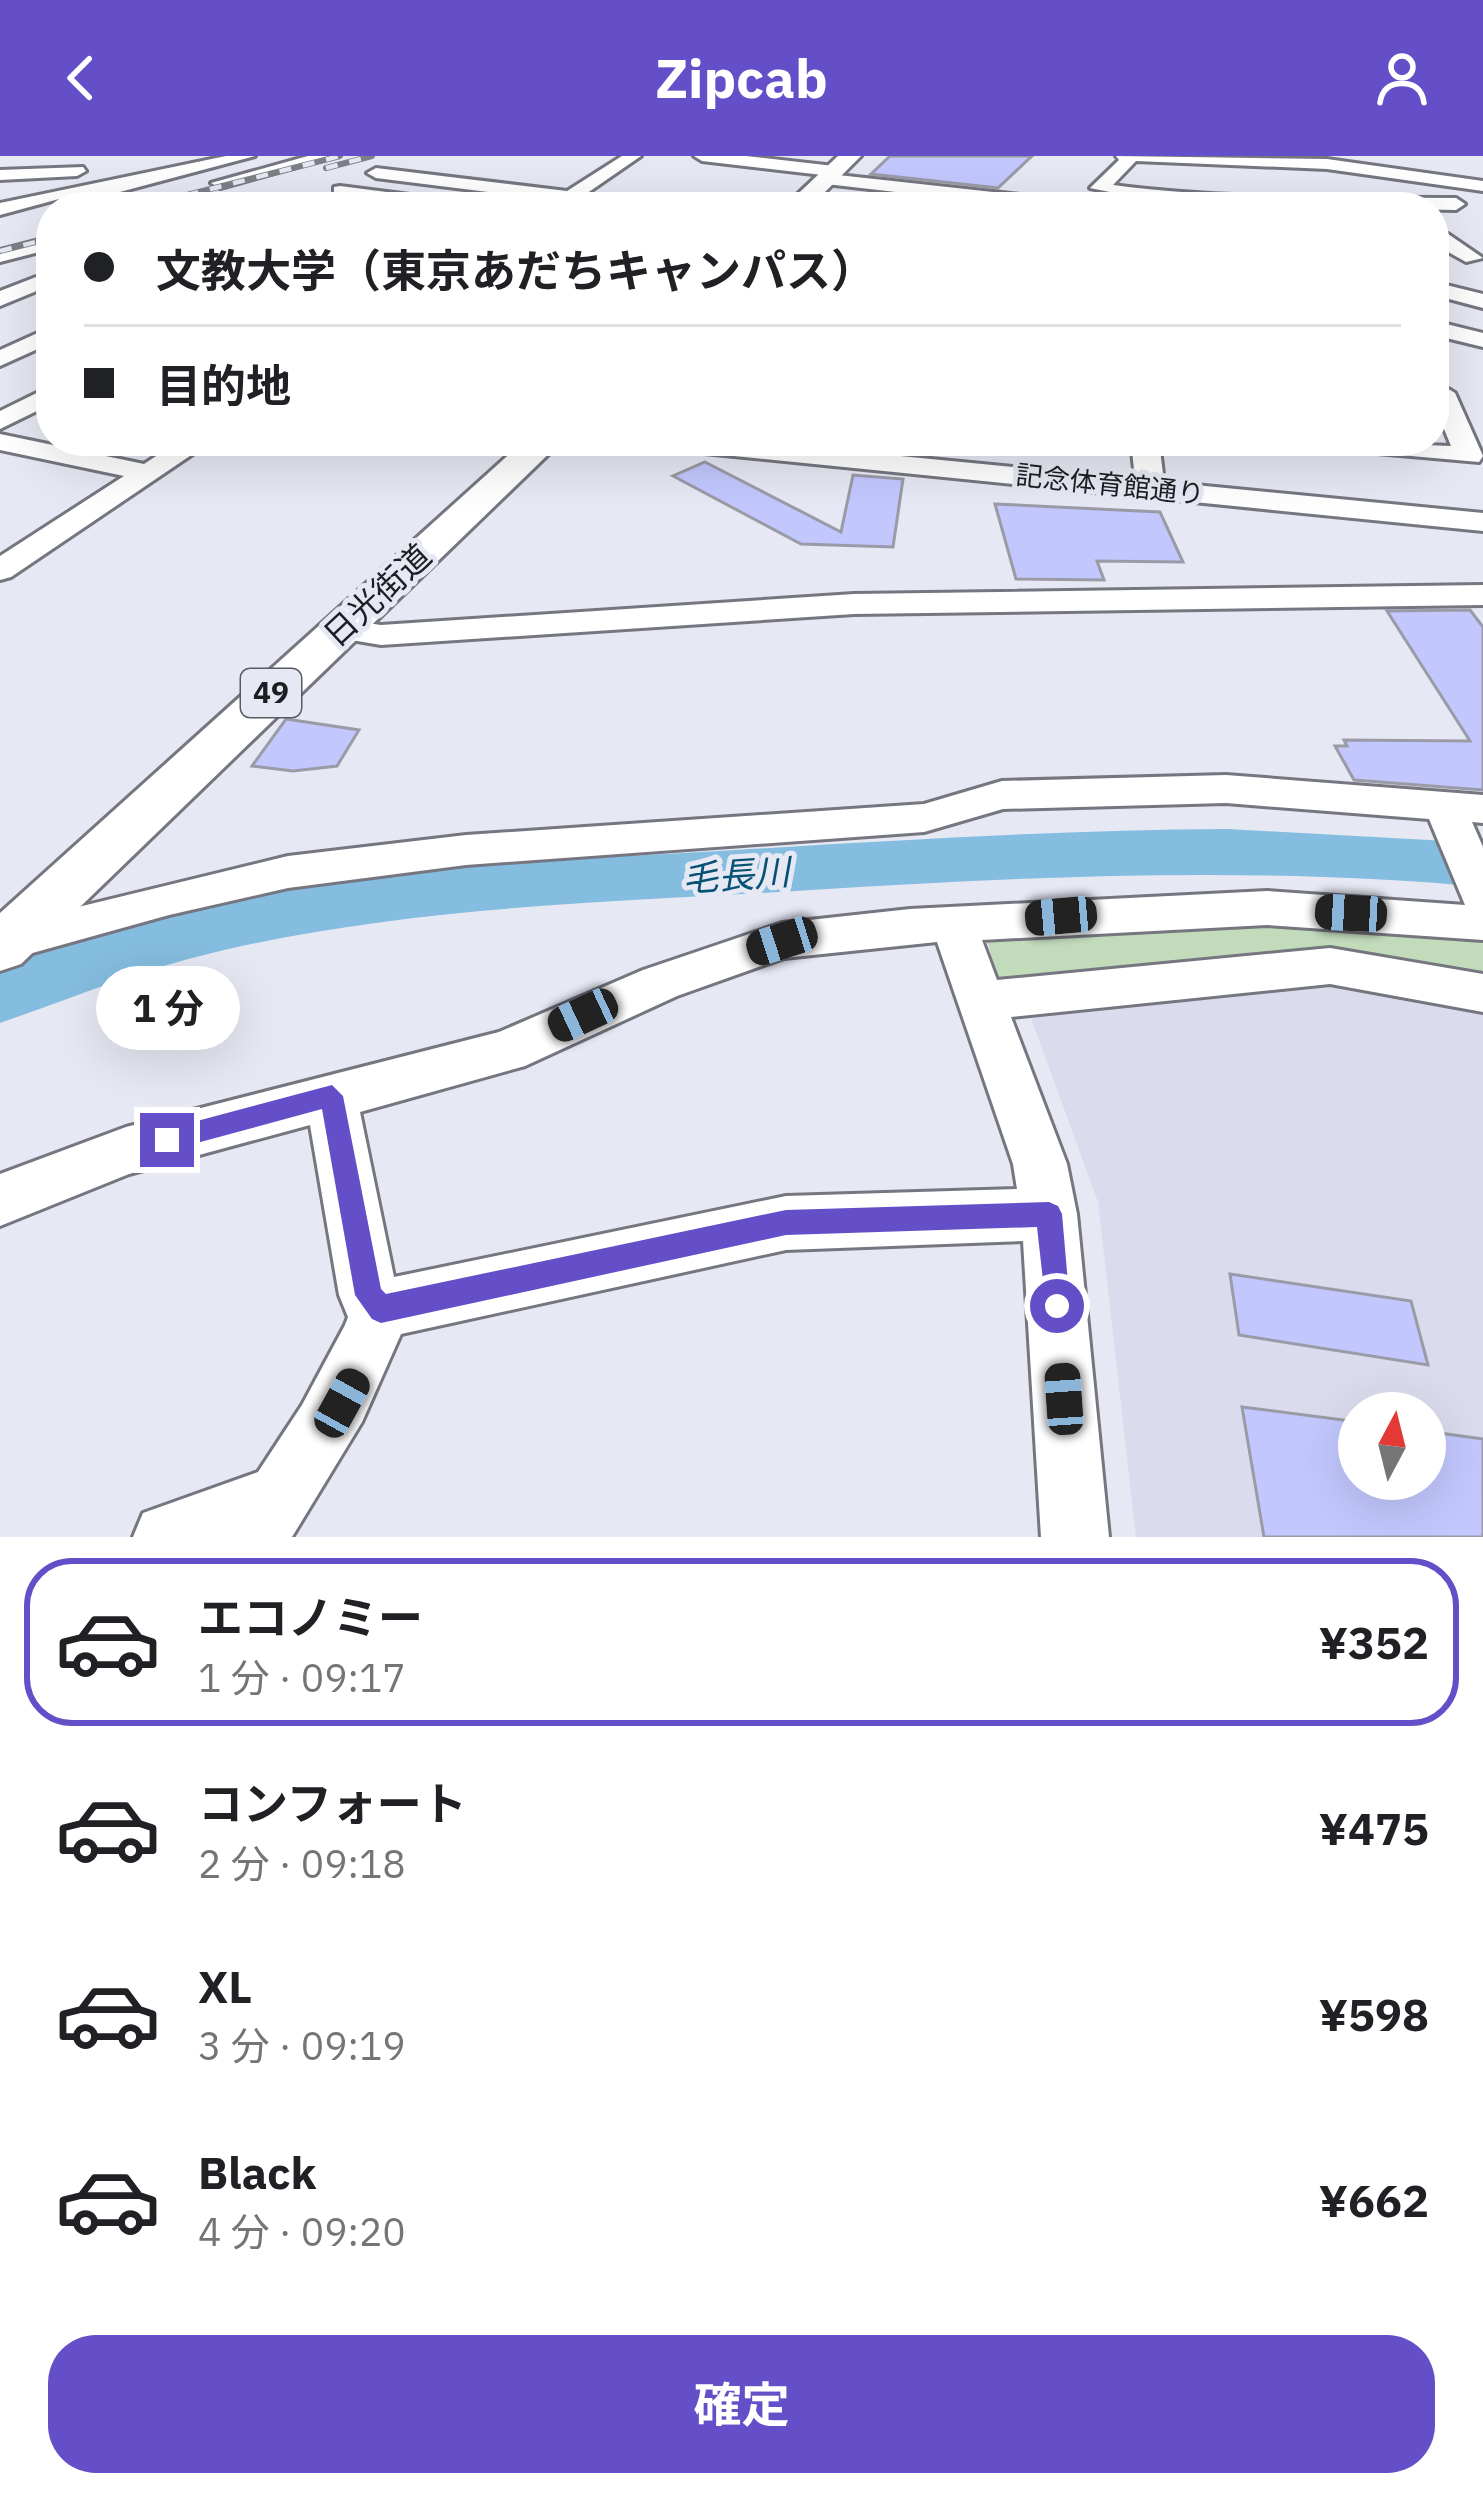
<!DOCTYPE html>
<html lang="ja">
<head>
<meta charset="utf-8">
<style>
  :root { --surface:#fff; --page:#f2f2f2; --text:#202124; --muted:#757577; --line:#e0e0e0; --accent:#644fc8 }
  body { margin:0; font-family:"IBM Plex Sans","Noto Sans JP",sans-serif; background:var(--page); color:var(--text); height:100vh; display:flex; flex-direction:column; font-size:45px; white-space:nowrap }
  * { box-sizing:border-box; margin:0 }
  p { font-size:39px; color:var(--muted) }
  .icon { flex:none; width:66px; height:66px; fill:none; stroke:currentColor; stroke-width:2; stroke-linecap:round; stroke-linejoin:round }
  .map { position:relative; height:1381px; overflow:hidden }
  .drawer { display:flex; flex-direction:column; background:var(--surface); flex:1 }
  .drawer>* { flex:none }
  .guide { position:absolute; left:36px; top:36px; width:1413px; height:264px; border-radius:48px; box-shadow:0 12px 48px #0002; display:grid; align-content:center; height:264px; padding:0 48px; background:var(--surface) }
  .needle { width:78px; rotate:7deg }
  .buttons { position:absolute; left:1338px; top:1236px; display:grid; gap:24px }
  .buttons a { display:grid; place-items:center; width:108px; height:108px; border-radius:50%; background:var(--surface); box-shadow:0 12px 48px #0002; font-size:60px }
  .end { position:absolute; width:54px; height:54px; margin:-27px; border:15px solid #644fc8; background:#fff; box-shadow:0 0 0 6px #fff }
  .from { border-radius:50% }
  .bubble { position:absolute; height:84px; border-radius:42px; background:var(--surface); box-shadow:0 12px 48px #0002; font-size:39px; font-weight:700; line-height:84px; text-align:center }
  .car { position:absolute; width:36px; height:72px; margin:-36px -18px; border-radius:15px; box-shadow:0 0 9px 3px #0007; background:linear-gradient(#222 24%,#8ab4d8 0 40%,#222 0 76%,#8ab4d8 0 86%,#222 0) }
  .guide b { display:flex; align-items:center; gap:42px; height:114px; font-size:45px }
  .guide b+b { border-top:3px solid var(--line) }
  .guide i { width:30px; height:30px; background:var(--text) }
  ul { padding:21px 0 0; list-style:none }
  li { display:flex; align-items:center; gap:36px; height:168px; margin:0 24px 18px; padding:0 24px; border:6px solid transparent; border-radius:48px }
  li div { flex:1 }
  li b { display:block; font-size:45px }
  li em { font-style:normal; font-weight:700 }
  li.selected { border-color:var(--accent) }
  li>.icon { width:108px; height:108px; stroke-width:1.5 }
  .cta { display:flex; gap:24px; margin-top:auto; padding:24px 48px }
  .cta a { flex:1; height:138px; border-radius:48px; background:var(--accent); color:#fff; font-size:48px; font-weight:700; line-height:138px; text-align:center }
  header { display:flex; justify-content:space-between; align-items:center; height:156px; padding:0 48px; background:var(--accent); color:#fff; font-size:54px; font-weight:700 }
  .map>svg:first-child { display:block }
  .built { fill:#dadcee; fill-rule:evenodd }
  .green { fill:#c2dbba }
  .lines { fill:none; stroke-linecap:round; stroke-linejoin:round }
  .river { fill:#85bde0; fill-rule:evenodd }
  .building { fill:#c2c7fe; stroke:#9a9ba6; stroke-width:3 }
  .minor-casing { stroke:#757680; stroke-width:6 }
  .major-casing { stroke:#757680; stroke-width:6 }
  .minor { fill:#fff; fill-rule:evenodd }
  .major { fill:#fff; fill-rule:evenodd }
  .rail-casing { stroke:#7e8087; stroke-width:6 }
  .rail { stroke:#e6e8f3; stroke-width:4.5; stroke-dasharray:12; stroke-linecap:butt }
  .route { fill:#644fc8 }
  .labels { text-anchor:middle; stroke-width:10; stroke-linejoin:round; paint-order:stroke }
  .far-street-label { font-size:27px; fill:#1d1e22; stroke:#e6e8f3 }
  .shield { fill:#e6e8f3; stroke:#595b61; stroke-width:3 }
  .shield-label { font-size:30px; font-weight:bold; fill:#1d1e22 }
  .street-label { font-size:33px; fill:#1d1e22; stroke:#e6e8f3 }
  .water-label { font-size:36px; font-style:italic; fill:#075172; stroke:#e6e8f3 }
</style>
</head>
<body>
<header><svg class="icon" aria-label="back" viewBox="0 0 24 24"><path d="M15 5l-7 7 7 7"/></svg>Zipcab<svg class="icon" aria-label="person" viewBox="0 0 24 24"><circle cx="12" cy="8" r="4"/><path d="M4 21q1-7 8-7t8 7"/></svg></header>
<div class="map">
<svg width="1483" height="1381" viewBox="0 0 1483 1381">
  <rect width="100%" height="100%" fill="#e6e8f3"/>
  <path class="built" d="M1338,818L1483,847V1381H1136L1098,1046L1031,862ZM1359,1257H1425V1323H1359Z"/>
  <path class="green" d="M1279,766L1483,780V830L1328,801L1015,831L996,819L987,784L996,777Z"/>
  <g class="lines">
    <path class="river" d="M1228,673L1483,687V731C1259,710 1036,720 812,734C614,746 410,750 216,796C142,813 72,842 0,867V811C72,786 144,761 218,746C388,710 563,704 736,694C900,684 1064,674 1228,673Z"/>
  </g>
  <g class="building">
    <path d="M890,0H1032L998,32L871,18Z"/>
    <path d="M705,306L841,376L853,319L903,323L893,391L801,388L673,320Z"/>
    <path d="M995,348L1160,356L1183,406L1097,405L1104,424L1016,423Z"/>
    <path d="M1470,454L1483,471V634L1354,624L1335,590H1347L1344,584L1470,585L1387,455Z"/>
    <path d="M286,563L359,574L337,610L293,615L252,610Z"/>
    <path d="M1230,1118L1411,1145L1428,1209L1239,1179Z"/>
    <path d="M1242,1251L1359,1266V1323H1425V1275L1483,1283V1381H1264Z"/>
  </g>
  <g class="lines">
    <defs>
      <g id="minor">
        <path d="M226,0H255L116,37L59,43L0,59V47Z"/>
        <path d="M308,0H336L220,32L211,27Z"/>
        <path d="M622,0H641L567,51H546L553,44L376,22L367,17L376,12L567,35Z"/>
        <path d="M694,0H746L834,10L843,15L838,19L1074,45L1083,51H1026L826,28L817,23L822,19L702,5Z"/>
        <path d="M1116,0L1327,3L1483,25V35L1327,13L1136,5L1113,29C1225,44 1342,41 1456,42L1465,48L1456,54L1268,51L1200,45L1146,51L1154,45L1090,32L1119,4Z"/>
        <path d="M83,11L86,15L77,20L0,24V14Z"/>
        <path d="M340,30L410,39L419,44L410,49L334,39V31Z"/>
        <path d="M218,40L267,45L276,51H184Z"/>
        <path d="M1434,76L1448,78L1483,102L1466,106L1434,88Z"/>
        <path d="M51,81V93L0,106V94Z"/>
        <path d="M36,121L47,127L44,132L0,150V135Z"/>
        <path d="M1434,126L1483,138V152L1434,139Z"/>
        <path d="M1434,165L1483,177V191L1434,179Z"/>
        <path d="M51,171V187L0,210V194Z"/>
        <path d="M1442,229L1455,237L1483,300L1479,306L1332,293L1318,285L1451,290L1434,248V231Z"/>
        <path d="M51,230V248L0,273V255Z"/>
        <path d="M0,278L144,308L179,285H212L11,421L0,424V400L124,320L0,294Z"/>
        <path d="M650,285H747L1135,323L1131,285H1159L1164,326L1483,357V375L664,293Z"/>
        <path d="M1483,429V449L854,458L381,489L328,480L323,473L328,466L340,463L381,469L854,438Z"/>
        <path d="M1226,619L1483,639V667L1472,666L1483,691V784L1267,769L982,784L997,824L1330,792L1483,818V856L1330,828L1011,861L1067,1008L1077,1058L1109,1381H1041L1023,1085L786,1094L401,1178L362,1266L292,1381H133L143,1357L258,1316L302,1249L345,1169L348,1161L339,1139L310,969L129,1018L0,1070V1018L126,971L499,876L643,814L782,767L910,753L1267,735L1465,749L1429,663L1226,647L1003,653L924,676L466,709L288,732L169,759L0,806V770L288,700L466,679L924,648L1002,625ZM937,786L1013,1008L1017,1033L786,1040L394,1121L360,956L525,910L677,840L784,802Z"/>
      </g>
      <g id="major">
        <path d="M838,0H861L810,51H784Z"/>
        <path d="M524,285H562L21,808L0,815V757Z"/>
      </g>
    </defs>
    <use href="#minor" class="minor-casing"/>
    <use href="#major" class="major-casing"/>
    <use href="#minor" class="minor"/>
    <use href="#major" class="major"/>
    <defs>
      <g id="rail">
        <path d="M326,12L372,0"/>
        <path d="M140,51L340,0"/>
        <path d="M0,95L51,82"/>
      </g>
    </defs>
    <use href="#rail" class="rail-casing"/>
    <use href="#rail" class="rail"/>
  </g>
  <path class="route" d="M332,929L343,940L381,1133L386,1138L786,1054L1049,1046L1058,1050L1062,1058L1070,1150L1066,1160L1057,1164L1047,1160L1037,1071L786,1079L381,1167L372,1163L355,1139L322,953L167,995L155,984L167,973Z"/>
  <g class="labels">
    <g class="far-street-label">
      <text transform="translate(1110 329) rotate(6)" y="9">記念体育館通り</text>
    </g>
    <rect class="shield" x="241" y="513" width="60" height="48" rx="9"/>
    <g class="shield-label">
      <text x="271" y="547">49</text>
    </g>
    <g class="street-label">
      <text transform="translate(377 439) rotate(-43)" y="12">日光街道</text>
    </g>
    <g class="water-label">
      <text transform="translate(736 719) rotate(-4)" y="13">毛長川</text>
    </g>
  </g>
</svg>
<div class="buttons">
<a><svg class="needle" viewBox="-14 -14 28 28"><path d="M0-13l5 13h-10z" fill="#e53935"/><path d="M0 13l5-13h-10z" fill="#757577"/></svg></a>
</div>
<i class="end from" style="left:1057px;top:1150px"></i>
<i class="end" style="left:167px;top:984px"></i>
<div class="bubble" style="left:96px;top:810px;width:144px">1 分</div>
<i class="car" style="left:1351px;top:757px;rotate:273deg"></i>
<i class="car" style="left:1061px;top:760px;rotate:265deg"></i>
<i class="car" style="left:782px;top:785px;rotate:252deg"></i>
<i class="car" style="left:583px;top:859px;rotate:245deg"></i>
<i class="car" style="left:1064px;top:1243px;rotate:356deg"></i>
<i class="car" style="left:342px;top:1247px;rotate:29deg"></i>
<div class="guide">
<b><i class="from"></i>文教大学（東京あだちキャンパス）</b>
<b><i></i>目的地</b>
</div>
</div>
<section class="drawer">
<ul>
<li class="selected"><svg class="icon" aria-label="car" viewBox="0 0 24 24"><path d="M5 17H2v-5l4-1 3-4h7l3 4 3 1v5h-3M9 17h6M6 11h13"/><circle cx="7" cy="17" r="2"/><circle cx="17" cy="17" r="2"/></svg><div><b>エコノミー</b><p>1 分 · 09:17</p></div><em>¥352</em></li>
<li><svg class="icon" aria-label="car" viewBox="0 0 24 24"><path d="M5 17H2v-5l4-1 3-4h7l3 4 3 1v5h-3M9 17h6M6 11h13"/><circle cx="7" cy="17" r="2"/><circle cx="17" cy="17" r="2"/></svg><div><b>コンフォート</b><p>2 分 · 09:18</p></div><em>¥475</em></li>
<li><svg class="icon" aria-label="car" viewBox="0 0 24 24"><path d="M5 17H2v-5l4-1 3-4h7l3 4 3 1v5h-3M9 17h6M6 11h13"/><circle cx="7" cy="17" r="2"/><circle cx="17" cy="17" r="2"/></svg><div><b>XL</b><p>3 分 · 09:19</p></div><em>¥598</em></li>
<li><svg class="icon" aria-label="car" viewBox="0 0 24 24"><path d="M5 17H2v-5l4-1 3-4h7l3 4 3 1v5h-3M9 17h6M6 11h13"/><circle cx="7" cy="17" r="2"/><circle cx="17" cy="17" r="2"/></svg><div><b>Black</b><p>4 分 · 09:20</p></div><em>¥662</em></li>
</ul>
<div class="cta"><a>確定</a></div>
</section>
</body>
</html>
